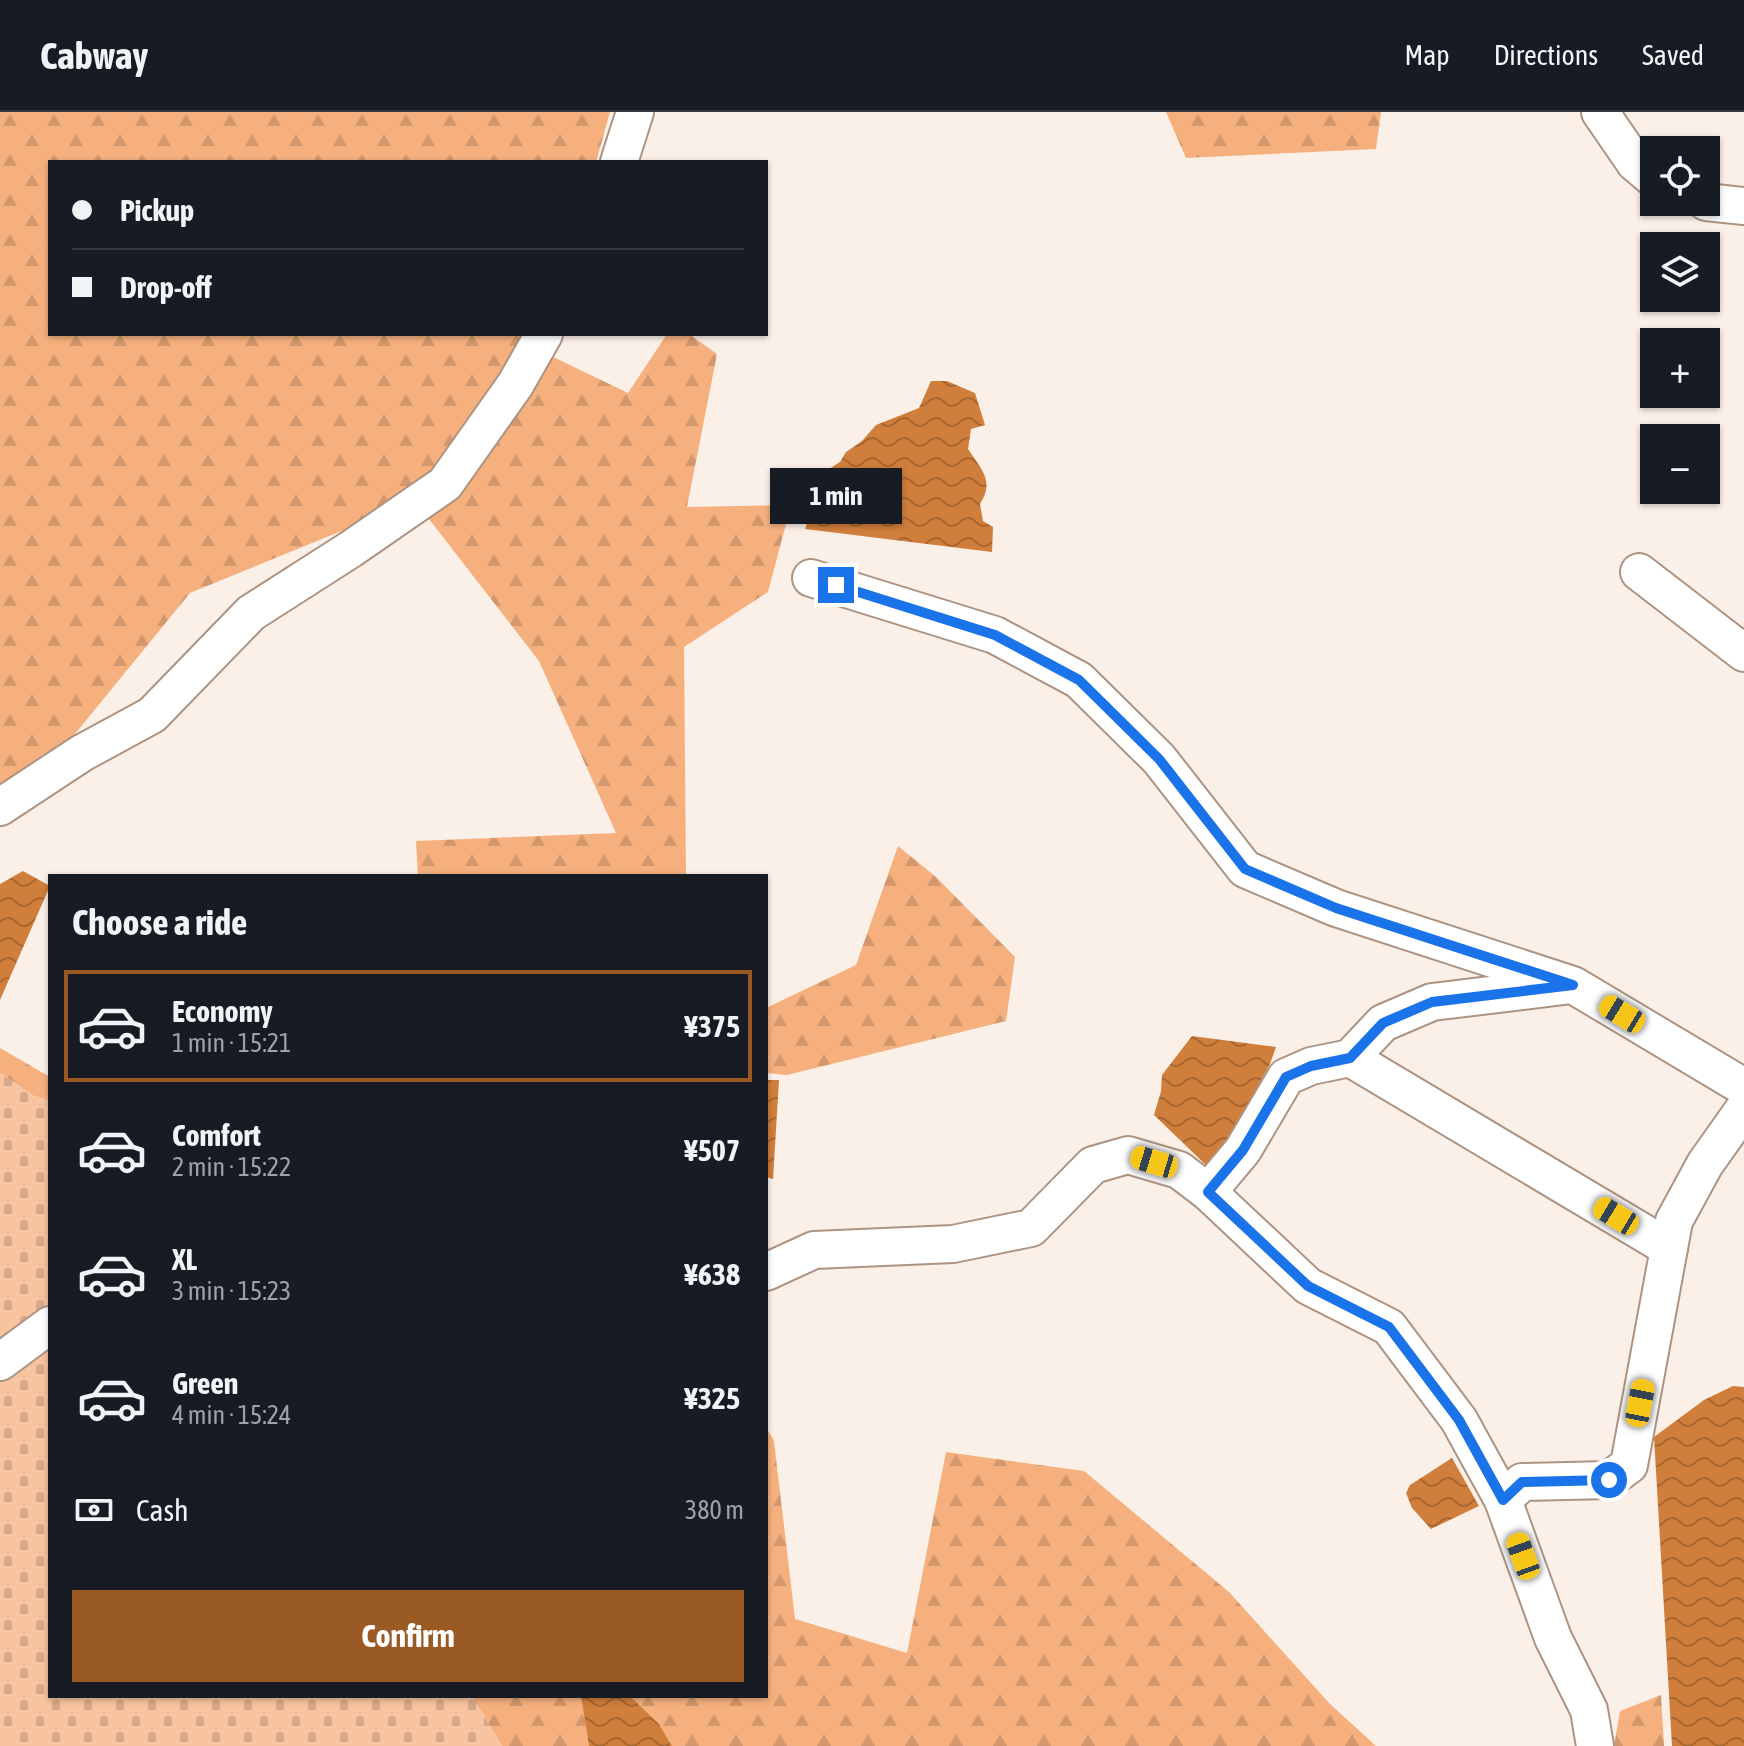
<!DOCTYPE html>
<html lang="en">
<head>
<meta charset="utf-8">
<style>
  :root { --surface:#171b24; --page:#242831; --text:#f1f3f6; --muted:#9ea1a6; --line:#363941; --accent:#9a5a24 }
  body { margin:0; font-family:"Asap Condensed",sans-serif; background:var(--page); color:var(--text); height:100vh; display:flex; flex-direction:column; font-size:30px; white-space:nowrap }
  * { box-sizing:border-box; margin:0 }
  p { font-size:26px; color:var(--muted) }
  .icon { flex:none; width:44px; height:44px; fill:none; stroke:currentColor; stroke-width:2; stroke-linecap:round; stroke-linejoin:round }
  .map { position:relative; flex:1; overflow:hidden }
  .details { position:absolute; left:48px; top:762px; width:720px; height:824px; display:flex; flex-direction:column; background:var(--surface); border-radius:0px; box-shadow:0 2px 6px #0004 }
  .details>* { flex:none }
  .banner { position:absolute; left:48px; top:48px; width:720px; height:176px; border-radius:0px; box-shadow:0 2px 6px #0004; display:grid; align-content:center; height:176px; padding:0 24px; background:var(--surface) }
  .tools { position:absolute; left:1640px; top:24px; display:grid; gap:16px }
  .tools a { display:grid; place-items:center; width:80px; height:80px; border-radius:0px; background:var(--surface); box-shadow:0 2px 6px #0004; font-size:40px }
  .end { position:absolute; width:36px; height:36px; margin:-18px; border:10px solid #1a73e8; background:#fff; box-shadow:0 0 0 4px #fff }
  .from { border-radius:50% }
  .bubble { position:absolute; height:56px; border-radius:0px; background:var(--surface); box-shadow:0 2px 6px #0004; font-size:26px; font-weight:700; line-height:56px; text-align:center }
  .car { position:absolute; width:24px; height:48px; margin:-24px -12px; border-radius:10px; box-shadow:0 0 6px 2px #0007; background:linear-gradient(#f5c518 24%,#345 0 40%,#f5c518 0 76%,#345 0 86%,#f5c518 0) }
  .banner b { display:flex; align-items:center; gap:28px; height:76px; font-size:30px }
  .banner b+b { border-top:2px solid var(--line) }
  .banner i { width:20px; height:20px; background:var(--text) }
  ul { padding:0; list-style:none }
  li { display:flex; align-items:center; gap:24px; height:112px; margin:0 16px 12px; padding:0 8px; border:4px solid transparent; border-radius:0px }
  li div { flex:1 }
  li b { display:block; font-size:30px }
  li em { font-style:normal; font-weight:700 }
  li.on { border-color:var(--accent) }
  li>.icon { width:72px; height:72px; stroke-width:1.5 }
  h2 { padding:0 24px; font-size:36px; line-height:96px }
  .pay { display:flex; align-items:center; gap:20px; height:88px; padding:0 24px; font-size:30px }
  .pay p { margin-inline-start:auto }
  .cta { display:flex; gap:16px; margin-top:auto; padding:16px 24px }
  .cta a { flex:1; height:92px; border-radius:0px; background:var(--accent); color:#fff; font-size:32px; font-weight:700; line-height:92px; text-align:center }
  header { display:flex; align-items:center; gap:48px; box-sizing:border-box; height:112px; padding:0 40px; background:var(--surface); border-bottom:2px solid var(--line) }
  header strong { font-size:38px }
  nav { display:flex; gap:44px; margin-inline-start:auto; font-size:28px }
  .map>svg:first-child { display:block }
  .forest { fill:url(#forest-firs) }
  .cemetery { fill:url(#cemetery-stones) }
  .water { fill:url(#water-waves) }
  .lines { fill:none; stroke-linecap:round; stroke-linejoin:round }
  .minor-casing { stroke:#ad9482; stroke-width:40 }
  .minor { stroke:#fff; stroke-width:36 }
  .route { stroke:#1a73e8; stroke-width:10 }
</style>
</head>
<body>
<header>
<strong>Cabway</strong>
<nav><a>Map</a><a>Directions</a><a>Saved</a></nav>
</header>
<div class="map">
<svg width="1744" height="1634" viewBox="0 0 1744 1634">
  <defs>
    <pattern id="forest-firs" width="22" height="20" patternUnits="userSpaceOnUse" patternTransform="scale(2)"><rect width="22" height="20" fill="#f5b07e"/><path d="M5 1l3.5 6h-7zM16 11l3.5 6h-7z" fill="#d2976c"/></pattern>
    <pattern id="cemetery-stones" width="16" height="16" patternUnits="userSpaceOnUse" patternTransform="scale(2)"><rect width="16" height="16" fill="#f7c49f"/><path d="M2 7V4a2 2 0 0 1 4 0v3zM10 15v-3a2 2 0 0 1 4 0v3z" fill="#d4a888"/></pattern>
    <pattern id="water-waves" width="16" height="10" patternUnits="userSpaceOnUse" patternTransform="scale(2)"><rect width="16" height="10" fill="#d07e3b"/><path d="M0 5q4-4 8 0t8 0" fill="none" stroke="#a96630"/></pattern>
  </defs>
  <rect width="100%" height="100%" fill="#fbf0e8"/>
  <g class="forest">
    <path d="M0,0H610L596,50H50V222H550L545,241L628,281L667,222H689L717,242L687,395L791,393L768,480L684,535L686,764H418L416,729L616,721L539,549L415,389L190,481L21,688L0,703Z"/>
    <path d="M1166,0H1381L1376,37L1186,46Z"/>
    <path d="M898,734L936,765L1015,845L1006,909L787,963L766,961V896L856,853Z"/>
    <path d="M0,936L50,965V989L34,984L0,961Z"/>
    <path d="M766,1315L774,1329L795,1507L907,1541L946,1340L1084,1359L1229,1480L1329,1591L1376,1634H672L659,1612L630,1584H766Z"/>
    <path d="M1661,1583L1664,1634H1614L1620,1599Z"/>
    <path d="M472,1584H583L581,1585L589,1634H502Z"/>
  </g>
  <path class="cemetery" d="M0,961L34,984L50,989V1584H472L502,1634H0Z"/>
  <g class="water">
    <path d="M931,269H947L975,281L985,313L971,317L968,337C981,357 995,369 980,392L983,409L993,415L992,440L805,417L826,359L840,350L846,340L862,329L876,313L919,296Z"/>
    <path d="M23,759L50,774L0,888V772Z"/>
    <path d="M1192,924L1276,935L1270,952L1218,1046L1208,1055L1154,1003L1161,979L1162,963Z"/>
    <path d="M766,968H779L773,1067L766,1065Z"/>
    <path d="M1733,1274L1744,1275V1634H1672L1654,1325L1704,1288Z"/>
    <path d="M1452,1346L1479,1394L1431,1417L1412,1396L1406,1381L1410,1373Z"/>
    <path d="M630,1584L659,1612L672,1634H589L581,1585Z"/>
  </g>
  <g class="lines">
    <defs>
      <g id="minor">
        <path d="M1600,0L1635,51L1654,67"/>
        <path d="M619,50L635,0"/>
        <path d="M1706,90L1744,94"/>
        <path d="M1639,460L1744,541"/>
        <path d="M811,466L995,523L1079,568L1159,647L1245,757L1336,796L1573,873L1744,975"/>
        <path d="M0,695L82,641L152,603L251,501L351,437L445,372L515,273L544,222"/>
        <path d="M1350,946L1383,911L1432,890L1564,874"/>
        <path d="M1208,1080L1243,1038L1286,965L1311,954L1350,946L1669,1136"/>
        <path d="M766,1160L814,1138L953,1132L1031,1116L1093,1053L1128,1043L1179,1058L1208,1080L1308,1174L1389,1215L1459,1308L1503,1388L1553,1526L1589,1598L1595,1634"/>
        <path d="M0,1250L50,1213"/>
        <path d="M1503,1388L1522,1370L1609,1368L1629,1353L1674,1109L1705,1052L1744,997"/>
      </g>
    </defs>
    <use href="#minor" class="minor-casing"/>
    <use href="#minor" class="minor"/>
  </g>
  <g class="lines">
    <path class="route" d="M836,473L995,523L1079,568L1159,647L1245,757L1336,796L1573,873L1432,890L1383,911L1350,946L1311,954L1286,965L1243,1038L1208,1080L1308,1174L1389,1215L1459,1308L1503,1388L1522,1370L1609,1368"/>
  </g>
</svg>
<div class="tools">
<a><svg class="icon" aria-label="locate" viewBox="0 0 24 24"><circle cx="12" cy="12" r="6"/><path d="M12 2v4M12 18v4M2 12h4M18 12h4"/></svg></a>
<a><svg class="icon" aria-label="layers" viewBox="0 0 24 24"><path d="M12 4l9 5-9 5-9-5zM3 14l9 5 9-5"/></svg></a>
<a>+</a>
<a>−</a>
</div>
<i class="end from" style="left:1609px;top:1368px"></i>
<i class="end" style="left:836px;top:473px"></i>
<div class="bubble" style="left:770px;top:356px;width:132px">1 min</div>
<i class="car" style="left:1622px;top:902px;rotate:301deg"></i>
<i class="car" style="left:1154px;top:1050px;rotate:287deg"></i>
<i class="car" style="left:1616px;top:1104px;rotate:301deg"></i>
<i class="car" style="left:1640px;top:1291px;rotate:11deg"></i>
<i class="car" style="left:1523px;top:1444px;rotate:340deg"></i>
<div class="banner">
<b><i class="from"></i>Pickup</b>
<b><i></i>Drop-off</b>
</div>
<section class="details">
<h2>Choose a ride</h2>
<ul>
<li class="on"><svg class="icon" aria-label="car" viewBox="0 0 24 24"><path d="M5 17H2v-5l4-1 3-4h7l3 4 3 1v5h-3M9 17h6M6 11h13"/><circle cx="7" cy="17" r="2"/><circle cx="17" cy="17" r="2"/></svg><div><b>Economy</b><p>1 min · 15:21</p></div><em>¥375</em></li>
<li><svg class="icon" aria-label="car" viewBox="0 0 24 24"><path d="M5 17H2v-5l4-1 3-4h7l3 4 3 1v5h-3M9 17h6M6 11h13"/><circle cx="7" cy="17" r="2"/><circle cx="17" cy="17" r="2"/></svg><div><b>Comfort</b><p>2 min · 15:22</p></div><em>¥507</em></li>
<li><svg class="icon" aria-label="car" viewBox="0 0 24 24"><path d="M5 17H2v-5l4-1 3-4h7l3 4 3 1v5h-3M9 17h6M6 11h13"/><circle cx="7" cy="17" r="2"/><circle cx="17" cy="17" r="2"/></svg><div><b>XL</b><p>3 min · 15:23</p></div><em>¥638</em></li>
<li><svg class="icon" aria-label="car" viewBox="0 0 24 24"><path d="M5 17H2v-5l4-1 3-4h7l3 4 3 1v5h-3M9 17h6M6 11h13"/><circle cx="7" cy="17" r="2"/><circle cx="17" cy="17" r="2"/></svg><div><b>Green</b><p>4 min · 15:24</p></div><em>¥325</em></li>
</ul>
<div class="pay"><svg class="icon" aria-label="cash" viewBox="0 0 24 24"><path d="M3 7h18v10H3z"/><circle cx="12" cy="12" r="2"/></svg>Cash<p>380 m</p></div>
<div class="cta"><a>Confirm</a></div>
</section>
</div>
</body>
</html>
